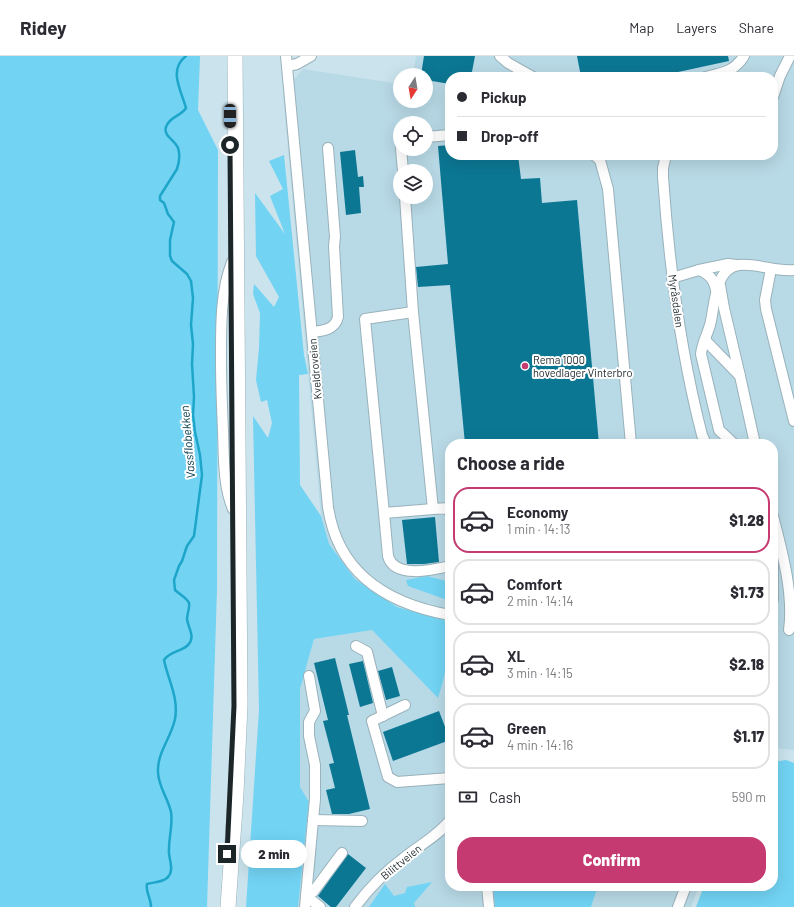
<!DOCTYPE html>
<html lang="en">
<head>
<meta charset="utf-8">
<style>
  :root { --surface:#fff; --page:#f2f2f3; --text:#2b2b33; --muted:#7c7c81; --line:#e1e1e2; --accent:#c43a71 }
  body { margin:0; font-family:Barlow,sans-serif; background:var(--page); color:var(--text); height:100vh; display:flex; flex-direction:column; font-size:15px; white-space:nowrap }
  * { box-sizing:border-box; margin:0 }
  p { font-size:13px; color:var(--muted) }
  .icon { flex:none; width:22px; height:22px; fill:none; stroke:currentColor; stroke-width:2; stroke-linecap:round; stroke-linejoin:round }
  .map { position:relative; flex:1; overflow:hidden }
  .sheet { position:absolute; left:445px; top:383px; width:333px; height:452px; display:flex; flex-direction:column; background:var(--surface); border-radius:16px; box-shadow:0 4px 16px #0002 }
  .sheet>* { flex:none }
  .hud { position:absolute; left:445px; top:16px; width:333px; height:88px; border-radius:16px; box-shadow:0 4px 16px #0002; display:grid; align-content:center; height:88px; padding:0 12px; background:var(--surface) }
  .needle { width:26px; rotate:191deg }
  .controls { position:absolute; left:393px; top:12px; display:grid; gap:8px }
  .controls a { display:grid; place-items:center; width:40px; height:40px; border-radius:50%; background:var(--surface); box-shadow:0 4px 16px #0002; font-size:20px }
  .end { position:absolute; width:18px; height:18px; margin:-9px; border:5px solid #1c2629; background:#fff; box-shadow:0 0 0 2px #fff }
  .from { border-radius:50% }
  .bubble { position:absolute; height:28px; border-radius:14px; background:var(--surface); box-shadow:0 4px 16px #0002; font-size:13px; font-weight:800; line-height:28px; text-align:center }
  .car { position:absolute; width:12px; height:24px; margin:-12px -6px; border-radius:5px; box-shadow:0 0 3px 1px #0007; background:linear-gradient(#222 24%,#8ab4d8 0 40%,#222 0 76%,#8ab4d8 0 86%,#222 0) }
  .hud b { display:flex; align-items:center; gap:14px; height:38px; font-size:15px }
  .hud b+b { border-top:1px solid var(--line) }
  .hud i { width:10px; height:10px; background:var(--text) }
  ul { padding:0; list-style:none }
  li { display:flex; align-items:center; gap:12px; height:66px; margin:0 8px 6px; padding:0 4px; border:2px solid var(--line); border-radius:16px }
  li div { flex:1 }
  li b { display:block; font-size:15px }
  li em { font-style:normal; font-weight:800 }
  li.active { border-color:var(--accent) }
  li>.icon { width:36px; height:36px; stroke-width:1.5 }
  h2 { padding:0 12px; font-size:18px; line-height:48px }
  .pay { display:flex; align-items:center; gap:10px; height:44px; padding:0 12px; font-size:15px }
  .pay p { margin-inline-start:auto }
  .action { display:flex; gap:8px; margin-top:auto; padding:8px 12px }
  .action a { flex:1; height:46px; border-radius:16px; background:var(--accent); color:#fff; font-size:16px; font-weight:800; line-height:46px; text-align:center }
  header { display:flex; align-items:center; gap:24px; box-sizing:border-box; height:56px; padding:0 20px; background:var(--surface); border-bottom:1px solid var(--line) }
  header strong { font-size:19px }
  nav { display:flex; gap:22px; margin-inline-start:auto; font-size:14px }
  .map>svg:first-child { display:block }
  .built { fill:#b8d9e6; fill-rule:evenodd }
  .green { fill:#72d3f3 }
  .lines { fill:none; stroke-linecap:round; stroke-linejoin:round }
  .stream { stroke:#1da6ca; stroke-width:2.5 }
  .building { fill:#0c7793 }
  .minor-casing { stroke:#99b2bb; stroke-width:12 }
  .highway-casing { stroke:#99b2bb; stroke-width:16 }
  .minor { stroke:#fff; stroke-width:10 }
  .highway { stroke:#fff; stroke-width:15 }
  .route { stroke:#1c2629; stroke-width:5 }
  .poi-dot { fill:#c43a71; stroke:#fff; stroke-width:1.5 }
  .labels { text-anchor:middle; stroke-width:4; stroke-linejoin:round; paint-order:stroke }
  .street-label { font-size:11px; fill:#1c2629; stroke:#fff }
  .poi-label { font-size:11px; fill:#1c2629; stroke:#fff; text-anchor:start }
  .water-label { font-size:12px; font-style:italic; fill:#003948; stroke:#fff }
</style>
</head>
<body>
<header>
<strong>Ridey</strong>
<nav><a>Map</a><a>Layers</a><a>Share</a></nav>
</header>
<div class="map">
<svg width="794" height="851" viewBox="0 0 794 851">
  <rect width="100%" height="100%" fill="#cae3ec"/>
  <g class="built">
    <path d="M416,0H794V694L773,692V388H450V572L444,564L397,551L355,523L329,488L321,460L283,37L303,13L400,28V45H426V19H413ZM450,21H773V99H450ZM400,67H426V93H400ZM400,115H426V141H400Z"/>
    <path d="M372,574L438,641L448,609L450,587V830H493L495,851H298L309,747L300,731V633L314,583Z"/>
    <path d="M598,830H699L691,851H591Z"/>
  </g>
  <g class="green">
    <path d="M0,0H200L198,54L218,94L217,533L207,851H0Z"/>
    <path d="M284,99L304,299L308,318L299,319L300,429L321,460L329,488L355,523L397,551L444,564L450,572C450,599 446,616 438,642L372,574L314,583L300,633V731L309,746L298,851H246L259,654L253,360L268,382L272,367L267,344L261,346L256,324L259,292L260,257L253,238L254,228L274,251L279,241L256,200L255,137L285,178L270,140L283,133L269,105Z"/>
    <path d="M427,520L450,526V545L408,530L406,524Z"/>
    <path d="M786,704L794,707V851H696L704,830H773V706Z"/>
    <path d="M432,826L414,847L415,851H369L385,828L394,840L405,837L407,831Z"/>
    <path d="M493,830H598L591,851H495Z"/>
  </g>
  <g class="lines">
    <path class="stream" d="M151,851C151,842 145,835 147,828C153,826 161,827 167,822C169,820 171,817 171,814C172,807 168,800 169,793C169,780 173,769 171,756C168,742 158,730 158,716C157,697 171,682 175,663C179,642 168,624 164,604C170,595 181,596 188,589C196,581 188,572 187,563C187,558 190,552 189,547C187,542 179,538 175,534L174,524L179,510L182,505L187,490L194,480L202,419L200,399L195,376L193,359L194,341L192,308L193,288L191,269L193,242L191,225L187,218L172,205L170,200V184L174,166L168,158L164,147L160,144V140L177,113C179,107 180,98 178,92C175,84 163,80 166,71C169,61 181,60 186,52C181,34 168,14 186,0"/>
  </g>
  <g class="building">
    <path d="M424,0H475L471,21H450V28L426,24V19H421Z"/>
    <path d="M577,0H728L729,5L655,21H581Z"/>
    <path d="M450,89V99H518L521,123L540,122L542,147L577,144L599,388H465L450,229L418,231L416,211L448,208L438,90Z"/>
    <path d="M355,94L358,121L363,120L364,131H359L361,157L346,159L340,96Z"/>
    <path d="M435,461L439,506L424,508H407L402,464Z"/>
    <path d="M335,602L349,659H347L370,753L349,758H332L326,734L335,732L329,708L334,707L323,665L328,664L314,607Z"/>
    <path d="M363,605L373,647L360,651L349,608Z"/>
    <path d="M392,611L400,640L386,644L378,615Z"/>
    <path d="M439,655L450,684L393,705L383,676Z"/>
    <path d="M348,798L366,812L336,851H331L318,840Z"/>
  </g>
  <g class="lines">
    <defs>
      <g id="minor">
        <path d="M286,0L328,451C338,518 388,548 450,559"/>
        <path d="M500,0L508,7L533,21"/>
        <path d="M287,10L297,8L311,0"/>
        <path d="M705,21C722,17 734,16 744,0"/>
        <path d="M773,41L780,20L790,0"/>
        <path d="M426,81L450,79"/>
        <path d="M401,93L403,115"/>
        <path d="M594,99L600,104L608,133L631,388"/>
        <path d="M666,99L663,112V121C669,208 680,294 702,379L706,388"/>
        <path d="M405,141L413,256L433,453L449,452L450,457"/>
        <path d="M232,206C220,236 221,274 221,305C221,329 222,352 223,375C224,401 223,430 233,453"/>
        <path d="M771,213L765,244L766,253L794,365"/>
        <path d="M699,214L728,208L737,209"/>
        <path d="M672,222L699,214C709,218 714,223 716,234"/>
        <path d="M720,229L724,252L740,320"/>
        <path d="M413,256L365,263L384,457L433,453"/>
        <path d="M312,276C322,275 335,274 338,261L334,190L335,181L328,92"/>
        <path d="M705,284L740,320L755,388"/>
        <path d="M734,388L719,374L701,298C702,288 707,279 710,269C715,251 714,212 739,209C757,207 775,216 794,214"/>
        <path d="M384,457L388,500C394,523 433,514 450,510"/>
        <path d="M773,460C782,495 794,538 789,574"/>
        <path d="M773,505V544"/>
        <path d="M356,590L367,596L383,660"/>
        <path d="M405,649L372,665L388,721L397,726L450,722"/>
        <path d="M313,764L362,765"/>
        <path d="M487,830L489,851"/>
        <path d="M305,851L315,743V709L309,680V666L315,655L309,620"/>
        <path d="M320,851L306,840L313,836L342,797"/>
        <path d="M355,851C369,832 386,815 405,801C420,789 439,779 450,764"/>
        <path d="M678,851L686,830"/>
      </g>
      <path id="highway" d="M228,851L236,737L240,649L235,0"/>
    </defs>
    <use href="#minor" class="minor-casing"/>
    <use href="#highway" class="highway-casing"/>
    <use href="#minor" class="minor"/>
    <use href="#highway" class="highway"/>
  </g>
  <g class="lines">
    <path class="route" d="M227,798L234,650L230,89"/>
  </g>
  <circle class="poi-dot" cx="525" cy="310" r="4"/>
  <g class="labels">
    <g class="street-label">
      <text transform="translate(676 245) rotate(82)" y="4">Myråsdalen</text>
      <text transform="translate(315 313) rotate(-95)" y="4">Kveldroveien</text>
      <text transform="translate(401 806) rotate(-39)" y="4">Bilittveien</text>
    </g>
    <g class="poi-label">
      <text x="533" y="308">Rema 1000<tspan x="533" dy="13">hovedlager Vinterbro</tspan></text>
    </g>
    <g class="water-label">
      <text transform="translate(188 386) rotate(-95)" y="4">Vassflobekken</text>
    </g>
  </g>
</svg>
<div class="controls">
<a><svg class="needle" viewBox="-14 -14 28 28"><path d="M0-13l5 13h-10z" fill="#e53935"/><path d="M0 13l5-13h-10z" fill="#7c7c81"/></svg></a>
<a><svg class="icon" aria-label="locate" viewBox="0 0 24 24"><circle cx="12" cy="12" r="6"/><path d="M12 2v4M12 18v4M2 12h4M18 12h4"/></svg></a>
<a><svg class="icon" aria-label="layers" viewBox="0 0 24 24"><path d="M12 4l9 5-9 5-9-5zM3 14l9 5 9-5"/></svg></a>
</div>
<i class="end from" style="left:230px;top:89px"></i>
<i class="end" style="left:227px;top:798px"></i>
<div class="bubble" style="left:241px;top:784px;width:66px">2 min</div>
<i class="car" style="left:230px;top:60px;rotate:180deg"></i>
<div class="hud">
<b><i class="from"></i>Pickup</b>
<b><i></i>Drop-off</b>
</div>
<section class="sheet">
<h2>Choose a ride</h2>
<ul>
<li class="active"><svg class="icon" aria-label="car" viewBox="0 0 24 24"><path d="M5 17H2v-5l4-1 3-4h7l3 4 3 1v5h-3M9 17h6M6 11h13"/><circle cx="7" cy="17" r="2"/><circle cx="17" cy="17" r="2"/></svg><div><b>Economy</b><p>1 min · 14:13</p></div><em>$1.28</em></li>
<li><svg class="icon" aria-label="car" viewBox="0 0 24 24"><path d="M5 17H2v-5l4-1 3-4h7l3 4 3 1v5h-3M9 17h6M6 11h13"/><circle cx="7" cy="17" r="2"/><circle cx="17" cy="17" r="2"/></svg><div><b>Comfort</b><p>2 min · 14:14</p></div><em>$1.73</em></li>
<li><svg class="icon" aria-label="car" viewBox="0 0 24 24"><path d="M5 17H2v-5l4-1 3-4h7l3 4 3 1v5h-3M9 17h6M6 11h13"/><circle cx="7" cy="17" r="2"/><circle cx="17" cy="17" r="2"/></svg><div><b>XL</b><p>3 min · 14:15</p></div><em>$2.18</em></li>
<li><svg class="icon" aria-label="car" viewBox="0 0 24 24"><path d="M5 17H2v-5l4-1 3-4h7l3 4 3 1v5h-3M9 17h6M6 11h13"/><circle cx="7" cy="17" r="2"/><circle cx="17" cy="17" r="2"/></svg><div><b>Green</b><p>4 min · 14:16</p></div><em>$1.17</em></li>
</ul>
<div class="pay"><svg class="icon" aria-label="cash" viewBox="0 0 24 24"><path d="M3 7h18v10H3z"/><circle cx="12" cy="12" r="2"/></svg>Cash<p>590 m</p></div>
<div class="action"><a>Confirm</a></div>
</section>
</div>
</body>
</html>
